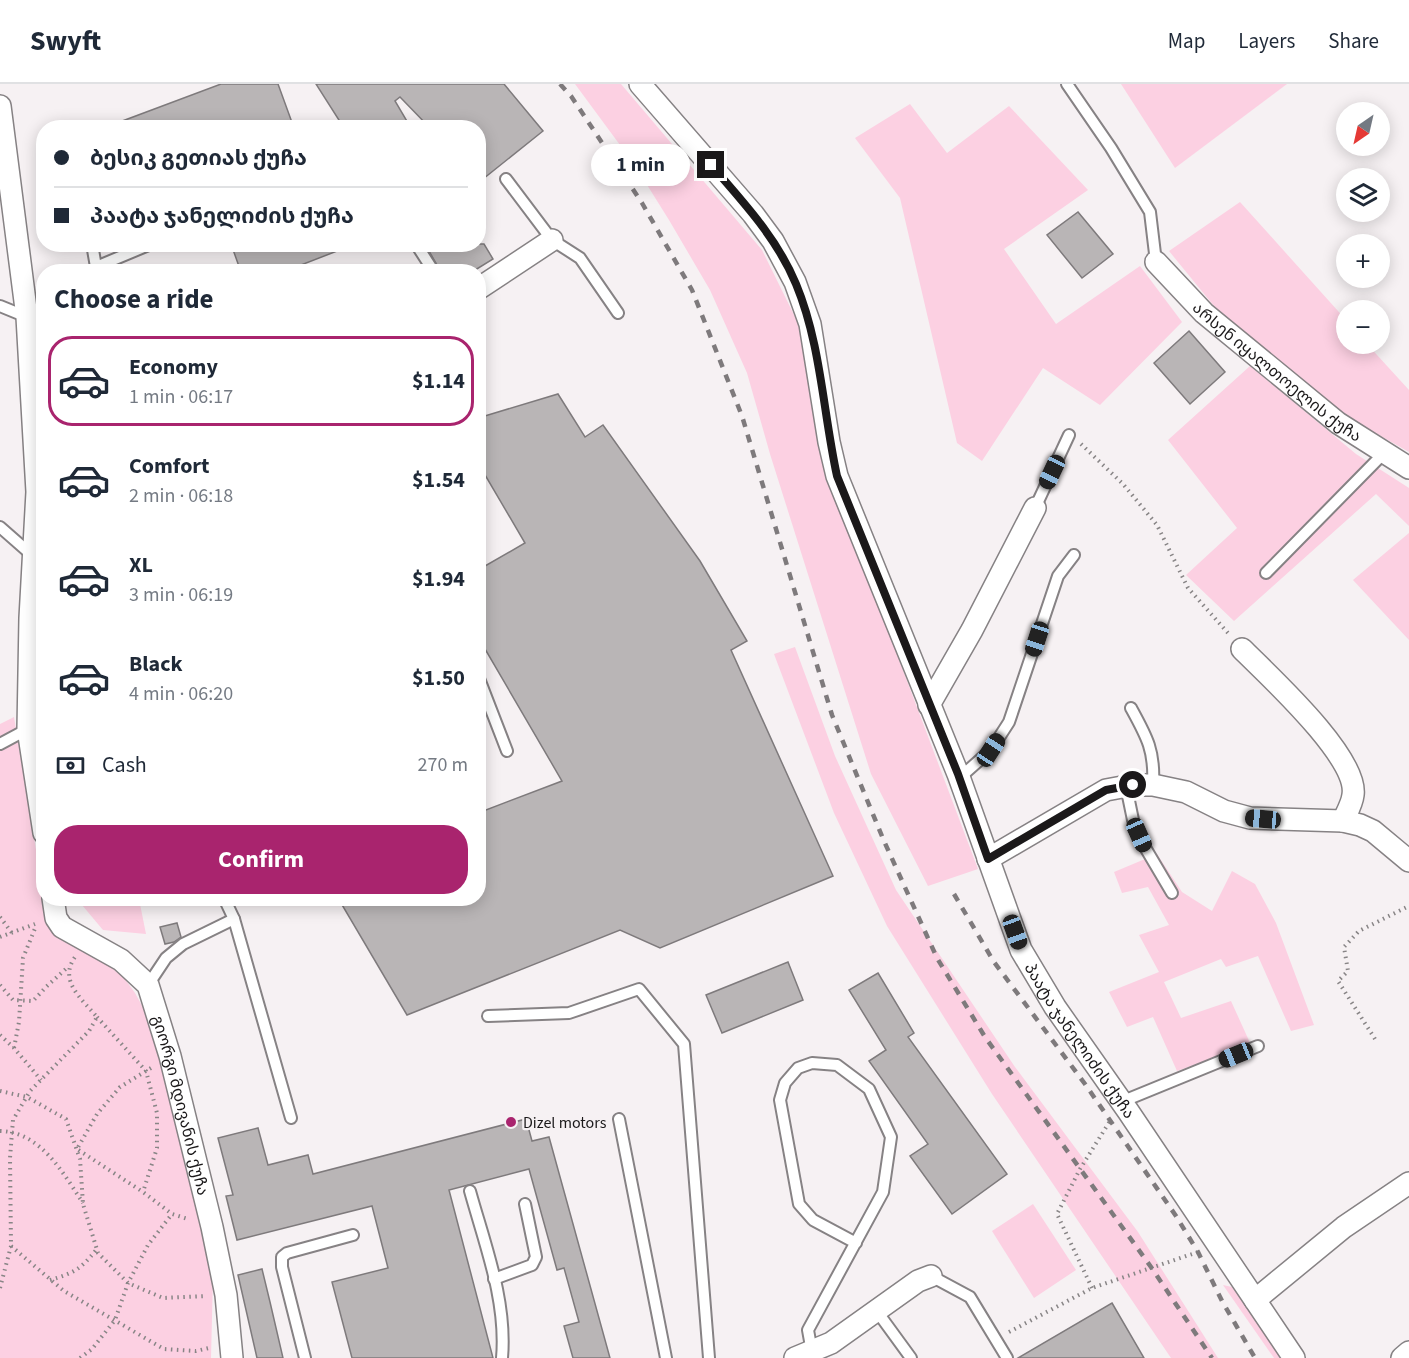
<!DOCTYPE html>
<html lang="en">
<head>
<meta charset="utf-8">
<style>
  :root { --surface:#fff; --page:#f2f2f3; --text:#1f2937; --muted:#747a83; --line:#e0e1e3; --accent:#a9246e }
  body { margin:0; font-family:"Source Sans 3","Noto Sans Georgian",sans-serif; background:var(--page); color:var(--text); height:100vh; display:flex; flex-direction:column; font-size:22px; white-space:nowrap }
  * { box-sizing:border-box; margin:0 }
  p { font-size:20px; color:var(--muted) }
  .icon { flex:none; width:33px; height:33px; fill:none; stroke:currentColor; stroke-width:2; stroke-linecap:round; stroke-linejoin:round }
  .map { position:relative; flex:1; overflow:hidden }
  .sheet { position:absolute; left:36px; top:180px; width:450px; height:642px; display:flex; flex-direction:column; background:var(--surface); border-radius:24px; box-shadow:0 3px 15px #0003 }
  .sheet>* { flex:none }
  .guide { position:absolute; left:36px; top:36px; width:450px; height:132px; border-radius:24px; box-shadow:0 3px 15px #0003; display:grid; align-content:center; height:132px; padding:0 18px; background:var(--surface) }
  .needle { width:39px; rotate:214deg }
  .fabs { position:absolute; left:1336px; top:18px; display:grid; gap:12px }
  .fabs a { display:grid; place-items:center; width:54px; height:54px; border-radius:50%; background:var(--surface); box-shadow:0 3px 15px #0003; font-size:30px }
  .end { position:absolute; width:27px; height:27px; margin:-14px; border:8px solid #1b191a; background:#fff; box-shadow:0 0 0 3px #fff }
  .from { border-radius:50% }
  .bubble { position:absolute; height:42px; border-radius:21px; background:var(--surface); box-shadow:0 3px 15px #0003; font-size:20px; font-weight:700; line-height:42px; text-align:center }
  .car { position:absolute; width:18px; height:36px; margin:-18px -9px; border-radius:8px; box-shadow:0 0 4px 2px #0007; background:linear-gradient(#222 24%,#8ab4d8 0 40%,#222 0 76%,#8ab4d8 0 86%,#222 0) }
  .guide b { display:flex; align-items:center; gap:21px; height:57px; font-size:22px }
  .guide b+b { border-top:2px solid var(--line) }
  .guide i { width:15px; height:15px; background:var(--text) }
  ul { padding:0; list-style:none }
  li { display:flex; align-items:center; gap:18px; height:90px; margin:0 12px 9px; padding:0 6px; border:3px solid transparent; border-radius:24px }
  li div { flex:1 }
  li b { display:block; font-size:22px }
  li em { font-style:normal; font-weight:700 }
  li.current { border-color:var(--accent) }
  li>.icon { width:54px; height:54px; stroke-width:1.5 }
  h2 { padding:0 18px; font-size:27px; line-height:72px }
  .pay { display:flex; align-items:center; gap:15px; height:66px; padding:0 18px; font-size:22px }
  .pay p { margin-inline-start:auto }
  .cta { display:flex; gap:12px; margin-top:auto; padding:12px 18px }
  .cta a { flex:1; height:69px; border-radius:24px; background:var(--accent); color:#fff; font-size:24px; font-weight:700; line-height:69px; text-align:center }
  header { display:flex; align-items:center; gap:36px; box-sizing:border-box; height:84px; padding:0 30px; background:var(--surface); border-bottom:2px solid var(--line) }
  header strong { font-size:28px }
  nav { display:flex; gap:33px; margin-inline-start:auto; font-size:21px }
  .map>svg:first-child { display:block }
  .green { fill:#fcd0e2 }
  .building { fill:#b9b5b6; stroke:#7e7a7c; stroke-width:1.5 }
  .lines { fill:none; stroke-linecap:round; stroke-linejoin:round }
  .service-casing { stroke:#868284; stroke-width:14 }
  .minor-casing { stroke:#868284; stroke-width:24 }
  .path { stroke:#888586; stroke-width:4; stroke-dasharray:1.5 4.5; stroke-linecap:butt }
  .service { stroke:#fff; stroke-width:10 }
  .minor { stroke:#fff; stroke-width:21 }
  .rail { stroke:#7e7a7c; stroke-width:4.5; stroke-dasharray:8 8; stroke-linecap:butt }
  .route { stroke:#1b191a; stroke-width:8 }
  .poi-dot { fill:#a9246e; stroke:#f6f1f3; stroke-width:2 }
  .labels { text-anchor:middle; stroke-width:4.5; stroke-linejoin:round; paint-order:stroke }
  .street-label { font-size:16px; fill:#1b191a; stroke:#f6f1f3 }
  .poi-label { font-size:16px; fill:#1b191a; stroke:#f6f1f3; text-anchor:start }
</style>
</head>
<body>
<header>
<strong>Swyft</strong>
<nav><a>Map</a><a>Layers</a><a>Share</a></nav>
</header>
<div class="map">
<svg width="1409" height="1274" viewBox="0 0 1409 1274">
  <rect width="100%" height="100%" fill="#f6f1f3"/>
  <g class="green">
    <path d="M575,0H621L762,166L801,245L829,390L978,785L928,802L871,690L770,370L747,289L710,206L669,136L634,80Z"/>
    <path d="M1121,0H1287L1175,84Z"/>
    <path d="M910,20L947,69L1009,22L1088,106L1004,165L1056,240L1140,182L1182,238L1100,321L1043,284L982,377L957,359L900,114L855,54Z"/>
    <path d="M1240,118L1347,237V260H1367L1409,306V368L1345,332L1218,227L1169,167Z"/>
    <path d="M1250,282L1356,370L1409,404V442L1376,410L1234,537L1186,491L1237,444L1168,356Z"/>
    <path d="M1409,449V556L1353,496Z"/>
    <path d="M795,563L835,672L896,806L1015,983L1138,1148L1218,1274H1171L992,1010L887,842L834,729L774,570Z"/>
    <path d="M43,593V733L38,634Z"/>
    <path d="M14,633L44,814L89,869L122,891L135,909L150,936L213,1193L211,1274H0V640Z"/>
    <path d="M1157,770L1182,808L1212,827L1232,787L1255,800L1276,839L1314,941L1291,947L1258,872L1226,883L1221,875L1164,898L1181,934L1231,917L1251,961L1177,987L1153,933L1127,943L1109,908L1159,888L1139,851L1169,841L1148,803L1122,809L1114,788Z"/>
    <path d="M77,815H139L146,850L103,846Z"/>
    <path d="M1033,1120L1076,1186L1034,1214L992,1147Z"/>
    <path d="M1223,1201L1232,1203L1286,1274H1274Z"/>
  </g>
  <g class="building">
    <path d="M221,0H278L294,44H110L109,42Z"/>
    <path d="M316,0H504L543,47L478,99V44H430L400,13L395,17L411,44H344Z"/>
    <path d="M1078,128L1113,170L1082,194L1047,151Z"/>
    <path d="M231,160H350V162L283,188H241Z"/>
    <path d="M425,160H484L493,175L472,188H441Z"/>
    <path d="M1189,247L1225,288L1190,320L1154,279Z"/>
    <path d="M558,310L585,353L603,341L700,477L747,557L731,566L833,792L660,864L620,846L407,931L338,814H478V729L562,697L478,553V486L525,459L478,379V334Z"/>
    <path d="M177,839L181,853L174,858L165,860L160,843Z"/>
    <path d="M788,878L803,916L722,949L706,911Z"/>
    <path d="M878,889L914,949L908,953L1007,1090L952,1130L910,1072L928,1060L869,977L886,966L849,906Z"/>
    <path d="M526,1035L532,1057L549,1053L610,1274H573L564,1242L579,1238L564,1184L557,1186L529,1085L449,1106L493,1274H352L332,1198L388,1184L372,1122L237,1156L226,1112L233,1111L218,1054L258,1044L268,1081L308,1071L313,1090Z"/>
    <path d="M262,1185L270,1218L283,1274H257L238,1191Z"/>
    <path d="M1112,1219L1144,1274H1018Z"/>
  </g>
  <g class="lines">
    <defs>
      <g id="service">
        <path d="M1067,0L1111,64L1150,128L1156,178"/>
        <path d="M506,95L552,156L580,174L618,229"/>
        <path d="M92,160L96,183"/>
        <path d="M416,160L434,188"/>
        <path d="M91,188L96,183L151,160"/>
        <path d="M0,222L27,233"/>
        <path d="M30,257L44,241"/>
        <path d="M1035,424L1069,351"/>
        <path d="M0,443L33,472"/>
        <path d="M1266,489L1384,369"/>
        <path d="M478,592L507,667"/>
        <path d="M1131,624C1147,653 1155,667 1153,701"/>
        <path d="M0,660L28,645"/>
        <path d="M958,690L965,689L991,666L1009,638L1058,492L1074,471"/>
        <path d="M1126,702L1133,736L1146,765L1172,809"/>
        <path d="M224,814L234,835L291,1034"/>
        <path d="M148,901L166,874L183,860L234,835"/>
        <path d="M488,932L569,929L639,905L684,960L709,1274"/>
        <path d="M1121,1018L1258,962"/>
        <path d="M619,1035L666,1274"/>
        <path d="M470,1107C485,1161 507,1217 502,1274"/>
        <path d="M931,1192L970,1213L1007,1274"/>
        <path d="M494,1195L532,1181L536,1173L525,1120"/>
        <path d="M876,1226L911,1274"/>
        <path d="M812,1268L808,1246L883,1108L891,1053L869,1005L837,981L812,979L798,984L785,999L780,1016L799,1120L813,1136L856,1159"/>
        <path d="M305,1274L282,1183V1173L287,1169L353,1151"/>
      </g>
      <g id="minor">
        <path id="s1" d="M640,0L753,130L773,157L795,198L810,240L829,358L837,392L958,690L1021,866L1055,923L1128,1027L1294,1274"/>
        <path d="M0,22L27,233L37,408L30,534L28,645L44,749"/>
        <path id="s2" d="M1156,178L1204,229L1338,339L1409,384"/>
        <path d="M478,205L552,156"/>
        <path d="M1242,565C1269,592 1359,674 1353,711C1352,720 1346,730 1343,737"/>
        <path d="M929,621L972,546L1035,424"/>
        <path d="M988,775L1106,706L1133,701H1153L1186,708L1224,727L1250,734L1343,737L1360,741L1373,747L1409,777"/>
        <path id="s3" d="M53,814L56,834L62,843L121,876L148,901L170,972L212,1143L226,1211L232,1274"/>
        <path d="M1255,1216L1344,1143L1409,1099"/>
        <path d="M795,1274L831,1259L918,1197L931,1192"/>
        <path d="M1402,1274L1409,1268"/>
      </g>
    </defs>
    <use href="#service" class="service-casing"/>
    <use href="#minor" class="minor-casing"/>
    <g class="path">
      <path d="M1081,360L1123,400L1157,441L1188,504L1228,549"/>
      <path d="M0,833L12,849"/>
      <path d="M0,853L35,840"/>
      <path d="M0,901L13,916L33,917L46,903L69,882"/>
      <path d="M97,933L146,987L157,1029V1064L143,1108"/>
      <path d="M0,951L14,964L41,996"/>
      <path d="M1375,955L1338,897L1348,887L1344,863L1359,847L1409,822"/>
      <path d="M14,964L19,938L23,874L36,842"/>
      <path d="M151,984L120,1003L97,1030L77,1065L143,1108L172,1130L188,1135"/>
      <path d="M0,1007L27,1013L66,1035L80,1075L83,1120L98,1169L128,1199L163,1214L206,1212"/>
      <path d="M0,1047C41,1048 63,1089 83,1119"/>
      <path d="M11,1162L64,1207L164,1265L196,1267L209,1264"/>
      <path d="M50,1196C74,1189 81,1185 96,1166"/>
      <path d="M0,1204L11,1162L10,1074L13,1036L30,1007L89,947L97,933C82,915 58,897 75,873"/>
      <path d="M1092,1204L1057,1130L1080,1085L1110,1037"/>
      <path d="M1009,1248L1092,1204L1198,1168"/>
      <path d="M80,1274L92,1265L115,1236L128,1199L148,1161L172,1130"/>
    </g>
    <use href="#service" class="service"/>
    <use href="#minor" class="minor"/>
    <g class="rail">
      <path d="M560,0L571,12L642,119L692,206L742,332L832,631L884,757L937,874L985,953L1151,1183L1212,1274"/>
      <path d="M954,810L994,878L1085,1000L1176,1132L1198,1168L1222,1217L1255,1274"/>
    </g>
  </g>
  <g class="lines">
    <path class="route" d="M711,81C743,118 777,154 796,200C821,260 823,328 837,392L958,690L988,775L1106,706L1133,701"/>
  </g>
  <circle class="poi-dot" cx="511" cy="1038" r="6"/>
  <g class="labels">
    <g class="street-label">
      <text dy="6" stroke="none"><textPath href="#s2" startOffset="164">არსენ იყალთოელის ქუჩა</textPath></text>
      <text dy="6" stroke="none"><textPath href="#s1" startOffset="1068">პაატა ჯანელიძის ქუჩა</textPath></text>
      <text dy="6" stroke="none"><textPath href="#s3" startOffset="260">გიორგი მდივანის ქუჩა</textPath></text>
    </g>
    <g class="poi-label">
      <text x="523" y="1044">Dizel motors</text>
    </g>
  </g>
</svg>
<div class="fabs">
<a><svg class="needle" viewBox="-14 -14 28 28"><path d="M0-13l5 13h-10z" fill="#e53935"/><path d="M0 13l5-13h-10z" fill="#747a83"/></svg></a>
<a><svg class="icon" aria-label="layers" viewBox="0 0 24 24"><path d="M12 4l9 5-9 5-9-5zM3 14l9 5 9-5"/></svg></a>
<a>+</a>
<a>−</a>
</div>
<i class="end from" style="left:1133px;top:701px"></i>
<i class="end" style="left:711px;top:81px"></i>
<div class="bubble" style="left:591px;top:60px;width:99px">1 min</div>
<i class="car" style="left:1052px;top:388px;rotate:205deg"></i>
<i class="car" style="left:1037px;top:555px;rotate:198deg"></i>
<i class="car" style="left:991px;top:666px;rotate:33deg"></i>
<i class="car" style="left:1263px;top:735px;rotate:275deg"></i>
<i class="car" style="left:1139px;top:751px;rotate:156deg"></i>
<i class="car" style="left:1015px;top:848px;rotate:160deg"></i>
<i class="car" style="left:1236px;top:971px;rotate:248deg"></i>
<div class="guide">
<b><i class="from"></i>ბესიკ გეთიას ქუჩა</b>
<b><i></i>პაატა ჯანელიძის ქუჩა</b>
</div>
<section class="sheet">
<h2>Choose a ride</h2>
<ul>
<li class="current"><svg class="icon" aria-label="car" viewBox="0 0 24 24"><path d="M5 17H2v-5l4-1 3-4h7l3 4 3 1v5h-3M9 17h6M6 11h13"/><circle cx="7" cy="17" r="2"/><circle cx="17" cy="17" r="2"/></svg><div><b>Economy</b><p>1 min · 06:17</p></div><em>$1.14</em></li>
<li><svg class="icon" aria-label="car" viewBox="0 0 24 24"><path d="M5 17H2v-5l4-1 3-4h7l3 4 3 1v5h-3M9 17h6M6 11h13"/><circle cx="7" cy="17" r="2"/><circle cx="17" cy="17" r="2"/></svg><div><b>Comfort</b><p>2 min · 06:18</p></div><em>$1.54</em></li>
<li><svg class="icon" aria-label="car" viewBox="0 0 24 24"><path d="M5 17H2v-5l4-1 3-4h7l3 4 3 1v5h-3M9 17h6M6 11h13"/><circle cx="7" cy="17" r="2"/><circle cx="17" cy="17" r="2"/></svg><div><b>XL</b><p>3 min · 06:19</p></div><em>$1.94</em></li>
<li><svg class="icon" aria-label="car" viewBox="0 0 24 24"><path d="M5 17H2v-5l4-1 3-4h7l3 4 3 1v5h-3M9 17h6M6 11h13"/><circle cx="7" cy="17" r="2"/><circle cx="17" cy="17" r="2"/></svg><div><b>Black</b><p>4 min · 06:20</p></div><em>$1.50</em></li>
</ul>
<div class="pay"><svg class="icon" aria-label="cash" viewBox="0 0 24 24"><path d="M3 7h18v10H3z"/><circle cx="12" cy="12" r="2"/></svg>Cash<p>270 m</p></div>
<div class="cta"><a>Confirm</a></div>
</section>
</div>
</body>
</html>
